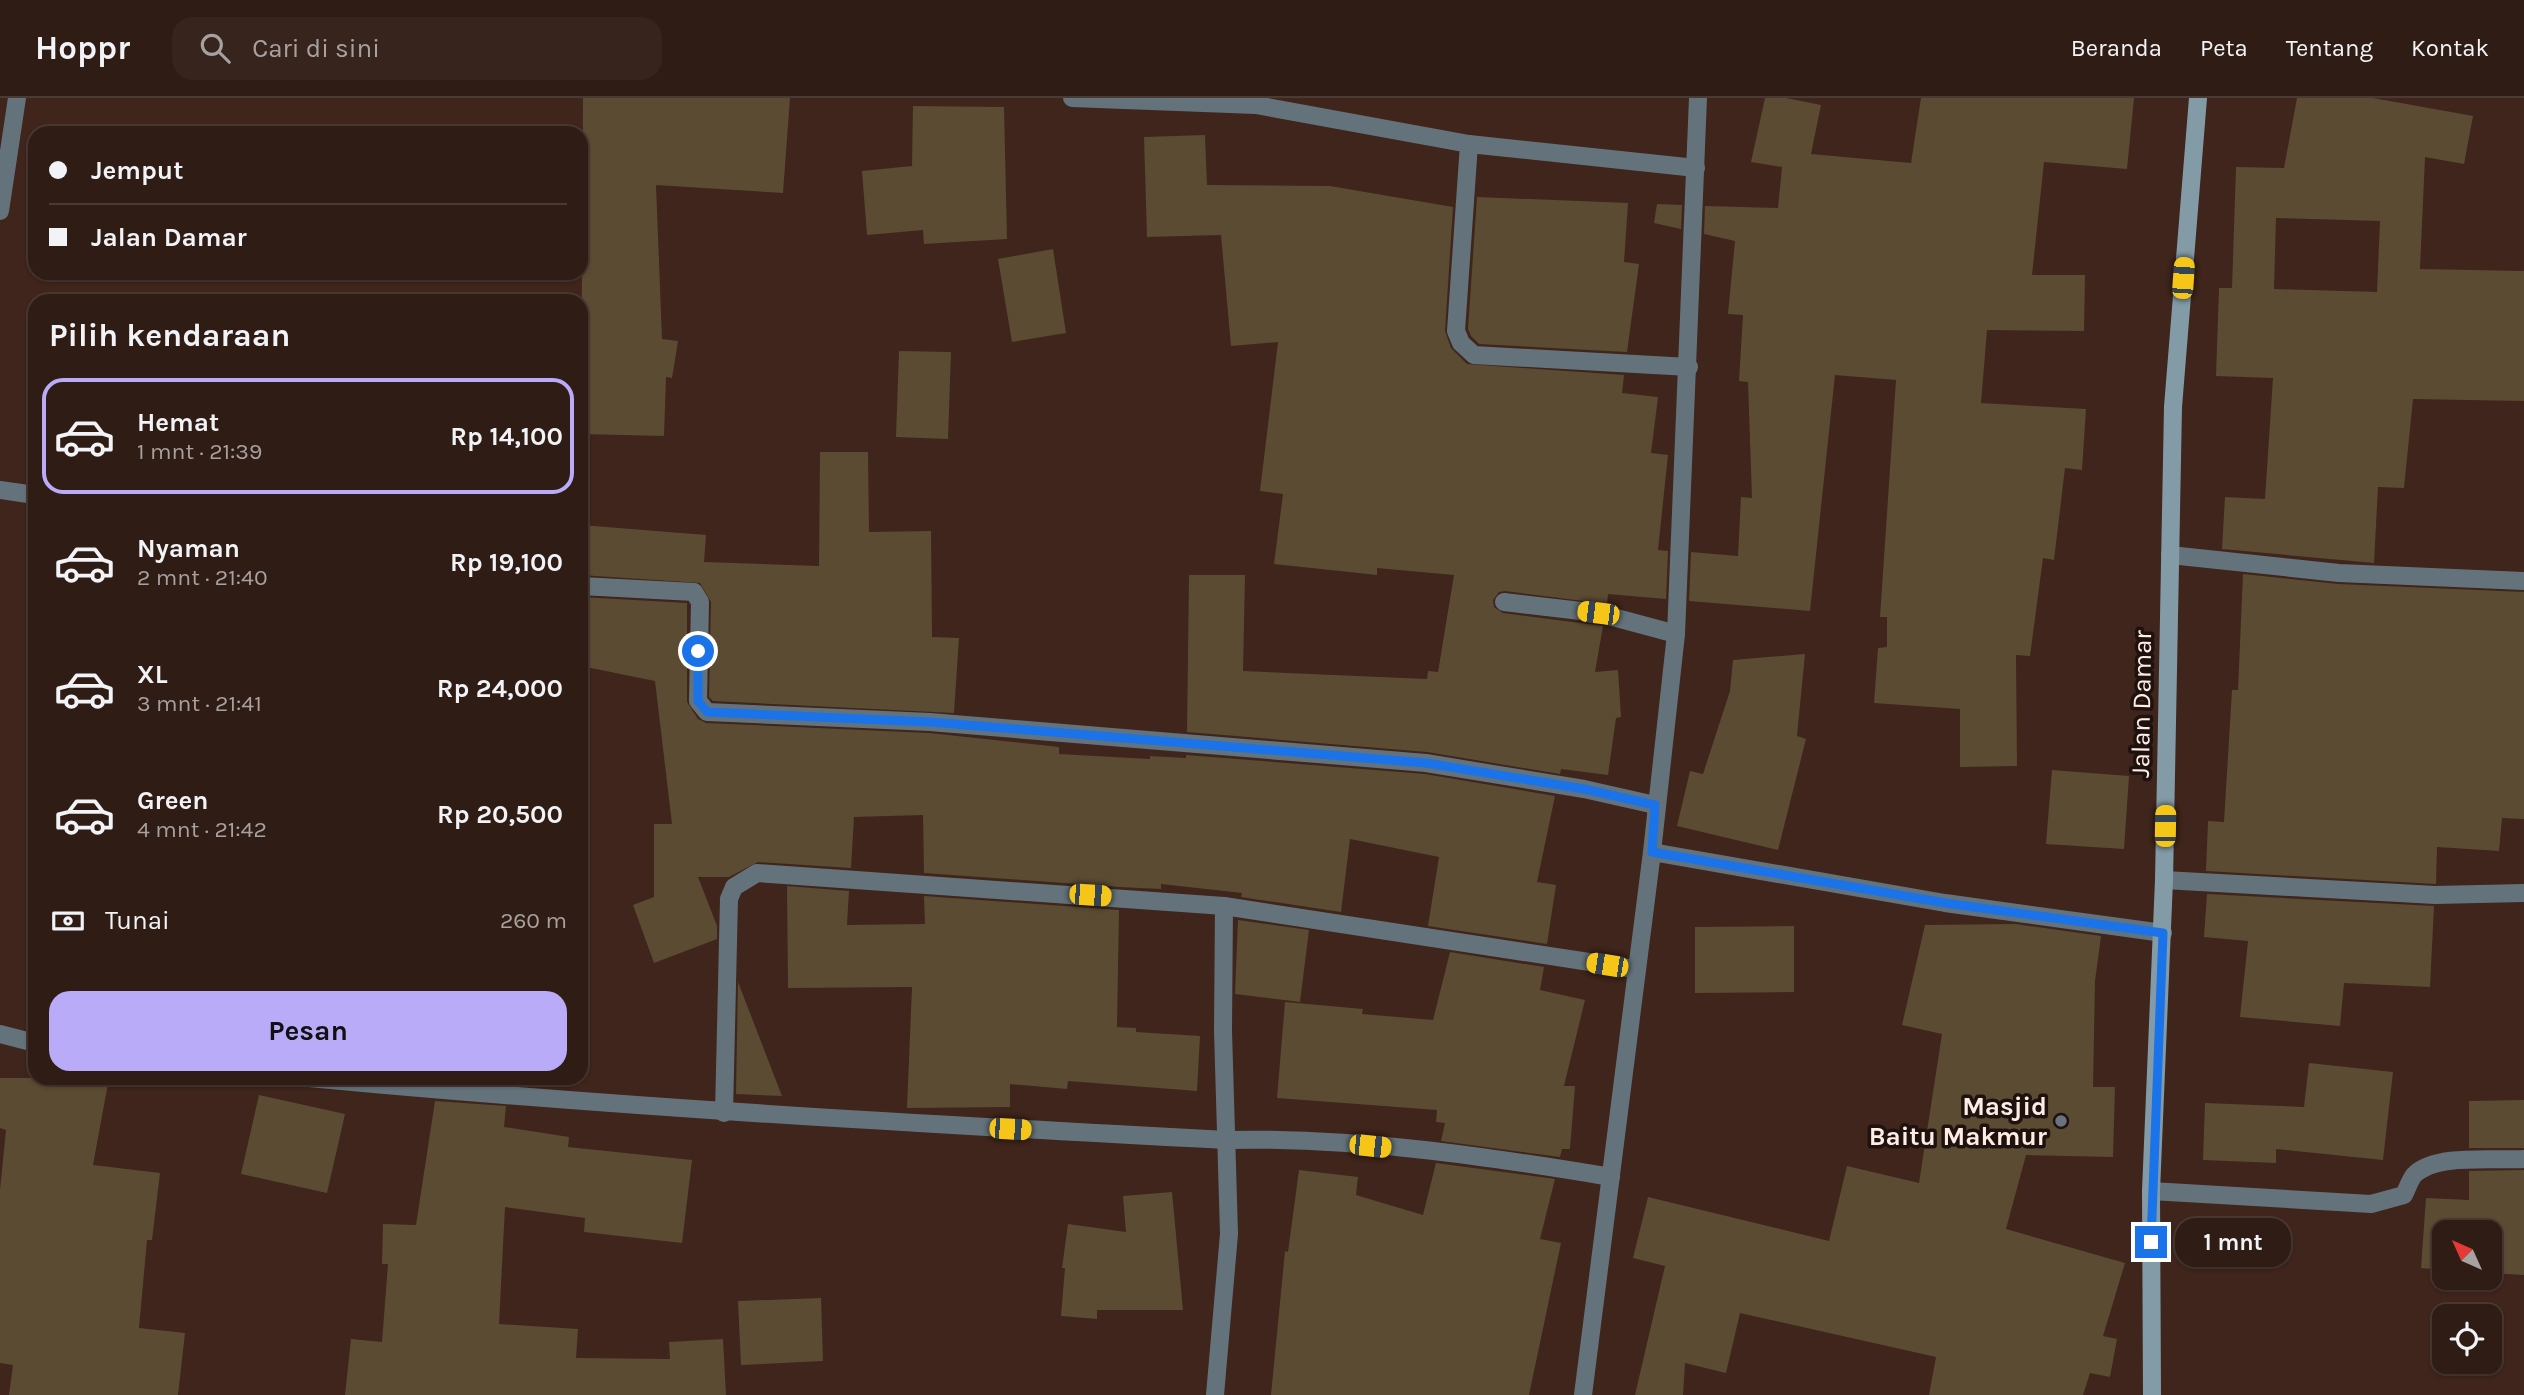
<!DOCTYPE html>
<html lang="id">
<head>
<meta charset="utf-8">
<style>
  :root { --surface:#2f1c14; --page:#37251d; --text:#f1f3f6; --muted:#a7a1a0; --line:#4a3a34; --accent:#b9abf7 }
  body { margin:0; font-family:Karla,sans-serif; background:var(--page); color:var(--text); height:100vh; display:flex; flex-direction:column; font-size:26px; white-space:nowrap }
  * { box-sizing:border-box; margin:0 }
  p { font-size:23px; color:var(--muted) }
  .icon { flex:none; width:38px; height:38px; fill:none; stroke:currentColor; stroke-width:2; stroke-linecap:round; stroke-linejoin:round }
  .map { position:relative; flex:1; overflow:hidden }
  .details { position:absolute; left:28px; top:196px; width:560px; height:791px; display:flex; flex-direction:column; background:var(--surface); border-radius:21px; box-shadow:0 2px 5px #0004,0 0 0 2px var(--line) }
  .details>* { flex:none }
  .hud { position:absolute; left:28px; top:28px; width:560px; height:154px; border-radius:21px; box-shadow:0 2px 5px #0004,0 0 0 2px var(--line); display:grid; align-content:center; height:154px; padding:0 21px; background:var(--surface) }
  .needle { width:46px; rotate:315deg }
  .controls { position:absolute; left:2432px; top:1122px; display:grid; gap:14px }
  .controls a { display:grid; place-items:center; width:70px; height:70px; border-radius:14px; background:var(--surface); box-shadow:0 2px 5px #0004,0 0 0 2px var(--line); font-size:35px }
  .end { position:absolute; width:32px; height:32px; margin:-16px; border:9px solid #1a73e8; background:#fff; box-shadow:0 0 0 4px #fff }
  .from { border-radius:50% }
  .bubble { position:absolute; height:49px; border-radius:21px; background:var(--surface); box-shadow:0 2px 5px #0004,0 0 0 2px var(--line); font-size:23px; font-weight:700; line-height:49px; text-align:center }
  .car { position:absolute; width:21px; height:42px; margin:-21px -10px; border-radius:9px; box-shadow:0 0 5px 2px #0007; background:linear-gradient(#f5c518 24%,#345 0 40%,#f5c518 0 76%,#345 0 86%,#f5c518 0) }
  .hud b { display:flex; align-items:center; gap:24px; height:66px; font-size:26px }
  .hud b+b { border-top:2px solid var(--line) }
  .hud i { width:18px; height:18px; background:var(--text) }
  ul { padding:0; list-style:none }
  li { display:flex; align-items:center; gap:21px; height:116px; margin:0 14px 10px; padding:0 7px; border:4px solid transparent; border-radius:21px }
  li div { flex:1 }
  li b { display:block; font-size:26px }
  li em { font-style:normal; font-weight:700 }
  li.current { border-color:var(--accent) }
  li>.icon { width:63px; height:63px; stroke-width:1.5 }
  h2 { padding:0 21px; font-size:32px; line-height:84px }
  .pay { display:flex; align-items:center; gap:18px; height:77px; padding:0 21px; font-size:26px }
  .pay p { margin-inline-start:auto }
  .cta { display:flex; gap:14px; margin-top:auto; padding:14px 21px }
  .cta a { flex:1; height:80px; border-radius:21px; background:var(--accent); color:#111; font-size:28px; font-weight:700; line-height:80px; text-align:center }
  header { display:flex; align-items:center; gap:42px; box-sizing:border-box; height:98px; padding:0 35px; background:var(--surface); border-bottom:2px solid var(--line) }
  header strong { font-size:33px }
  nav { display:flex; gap:38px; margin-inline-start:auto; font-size:24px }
  .search { width:490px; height:63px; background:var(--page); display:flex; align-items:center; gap:18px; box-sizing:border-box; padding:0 24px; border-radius:21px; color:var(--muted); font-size:26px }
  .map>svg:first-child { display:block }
  .building { fill:#5b4b32; fill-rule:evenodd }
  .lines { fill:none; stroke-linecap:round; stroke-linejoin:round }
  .street { stroke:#64737b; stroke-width:18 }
  .secondary { stroke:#839ba7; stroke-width:18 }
  .route { stroke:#1a73e8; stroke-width:9 }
  .worship-dot { fill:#6b7280; stroke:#1d120d; stroke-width:2.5 }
  .labels { text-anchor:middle; stroke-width:7; stroke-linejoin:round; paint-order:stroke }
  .street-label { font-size:26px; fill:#feece5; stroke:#1d120d }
  .poi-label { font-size:26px; font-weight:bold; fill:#feece5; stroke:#1d120d; text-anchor:end }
</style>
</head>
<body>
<header>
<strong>Hoppr</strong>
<div class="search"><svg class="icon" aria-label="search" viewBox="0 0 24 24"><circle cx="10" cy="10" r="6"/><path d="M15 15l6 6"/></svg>Cari di sini</div>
<nav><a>Beranda</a><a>Peta</a><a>Tentang</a><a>Kontak</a></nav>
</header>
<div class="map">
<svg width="2524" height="1297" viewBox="0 0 2524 1297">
  <rect width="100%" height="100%" fill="#3f251b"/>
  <g class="building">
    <path d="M583,0H790L783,95L656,87L662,241L678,243L672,280L666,279L664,338L581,336Z"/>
    <path d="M1765,0H1786L1821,7L1811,56L1911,65L1921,0H2134L2127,71L2044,64L2032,177H2085L2084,233L1987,232L1981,305L2086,311L2082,372L2065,370L2054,462L2043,460L2030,558L2016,557L2017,668L1960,669V611L1874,605L1878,550L1887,549V519H1880L1896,282L1835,277L1810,513L1689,503L1691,454L1738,458L1741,399L1752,400L1748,284L1739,283L1743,217L1728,216L1735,143L1704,136L1705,108L1778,110L1782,69L1751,64Z"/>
    <path d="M2297,0H2373L2473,18L2464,66L2425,59L2420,171L2524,173V303L2413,301L2404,390L2378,389L2374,465L2222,451L2225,399L2265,401L2273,280L2216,278L2219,190H2232L2236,69L2284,70ZM2276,120L2380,123L2377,194L2274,191Z"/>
    <path d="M913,8L1004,9L1007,141L924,146L923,132L867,137L862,73L912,68Z"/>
    <path d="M1205,37L1207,87L1330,88L1453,109L1445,233L1451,250L1467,266L1624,277L1622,295L1658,299L1651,355L1668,357L1658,452L1668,453L1666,501L1608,496L1607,506L1505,493L1499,494L1493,502L1494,509L1503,515L1603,528L1595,574L1618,572L1621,619L1616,620L1608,677L1561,671L1560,676L1427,654L1187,634L1189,477H1245L1243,573L1427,581L1428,573L1438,574L1454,477L1377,470V477L1274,466L1283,396L1260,393L1278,244L1231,248L1221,137L1147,139L1144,39Z"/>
    <path d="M1477,99L1628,105L1624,164L1639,166L1627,254L1479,246L1471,238L1468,231Z"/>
    <path d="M1657,106L1682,107L1681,131L1654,125Z"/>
    <path d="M1053,151L1066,235L1012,244L998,161Z"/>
    <path d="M899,253L951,254L948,341L896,339Z"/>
    <path d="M820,354H868L869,434L931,433L932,539L959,540L954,615L713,603L709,599L711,504L700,485L581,477V427L706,437L704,464L819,468Z"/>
    <path d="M2243,476L2338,486L2524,494V721L2502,720L2499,753L2437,749L2436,786L2206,773L2208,723L2224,724L2232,592H2238Z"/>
    <path d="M581,499L687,505V604L698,621L706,625L929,635L1059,649V656L1150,661V658L1186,660V657L1425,676L1555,698L1537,784L1556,787L1547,846L1428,828L1439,759L1350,741L1341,814L1241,799L1242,795L1161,786V791L1119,789L924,775L923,717L854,719L851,770L758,764L729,779H698L717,828V841L654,865L633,807L654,799V726H672L655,583L581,568Z"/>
    <path d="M1805,556L1797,638L1806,641L1778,752L1677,728L1690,673L1703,676L1730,593L1733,562Z"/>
    <path d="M2052,672L2129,678L2124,751L2046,746Z"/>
    <path d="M787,788L849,793L847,827L925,826L924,798L1119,812L1117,929L1136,930V934L1200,938L1197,993L1068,983L1067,991L1010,986V1009L907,1010L912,889L788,890Z"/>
    <path d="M2207,796L2434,808L2430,889L2344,885L2340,928L2240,919L2248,843L2204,839Z"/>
    <path d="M1238,822L1309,832L1300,904L1235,896Z"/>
    <path d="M2015,826L2101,838L2095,883L2093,989H2115L2113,1059L2026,1057L2006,1131L2125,1165L2103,1238L2117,1241L2110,1279L2090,1275L2083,1297H1929L1936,1259L1740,1215L1726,1275L1685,1265L1683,1297H1635L1665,1168L1633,1160L1648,1099L1829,1143L1847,1068L1919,1085L1942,936L1902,927L1925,827Z"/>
    <path d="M1794,828V894L1695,895V829Z"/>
    <path d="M1450,854L1544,869L1540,892L1585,902L1564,988H1575L1570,1051H1562L1560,1059L1441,1043L1445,1025L1436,1024L1437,1012L1277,1000L1285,904L1363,911L1362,916L1433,922Z"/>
    <path d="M738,884L782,998L736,996Z"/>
    <path d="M2309,965L2393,974L2383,1062L2276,1051V1065L2203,1062L2205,1005L2304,1009Z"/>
    <path d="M0,980H109L93,1067L160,1075L152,1142H147L139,1230L185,1235L178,1297H9L13,1267L0,1265V1092L6,1032L0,1030Z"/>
    <path d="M259,997L345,1016L327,1095L241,1076Z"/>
    <path d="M2524,1002V1050H2469V1003Z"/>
    <path d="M435,1003L506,1008L504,1029L569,1039L568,1049L692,1062L682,1145L584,1134L585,1120L505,1109L499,1226L578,1231L576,1260L670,1261L669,1244L723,1241L726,1297H345L351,1241L382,1244L388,1166H382L383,1126L416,1127Z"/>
    <path d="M1436,1065L1555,1081L1540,1141L1561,1145L1529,1297H1271L1285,1153L1288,1154L1299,1072L1358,1079L1356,1097L1423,1117Z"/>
    <path d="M2524,1072V1177L2490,1175V1134H2445V1172L2421,1170L2426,1100L2469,1102V1073Z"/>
    <path d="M1172,1094L1183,1212H1097V1221L1061,1218L1065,1170H1062L1068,1126L1126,1134L1123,1098Z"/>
    <path d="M821,1200L823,1263L741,1267L738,1203Z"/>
  </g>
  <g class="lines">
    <g class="street">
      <path d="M1072,0L1256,7L1469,46L1456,233L1461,245L1474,257L1689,269"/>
      <path d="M1469,46L1696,70"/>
      <path d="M0,113L17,0"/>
      <path d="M0,392L35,397"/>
      <path d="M2170,457L2339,475L2524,483"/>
      <path d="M581,488L694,494L700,504L698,603L707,614L930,624L1426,665L1584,691L1655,707"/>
      <path d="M1504,504L1598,515L1676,536"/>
      <path d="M1652,754L1945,805L2163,835"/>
      <path d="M2164,782L2435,797L2524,795"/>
      <path d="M0,936L35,945"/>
      <path d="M309,980C615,1009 921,1026 1227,1042C1355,1039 1485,1058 1611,1079"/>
      <path d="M724,1015L729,801L734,789L757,775L1224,808L1635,871"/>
      <path d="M2151,1093L2371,1106L2404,1097C2407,1091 2410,1082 2414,1077C2436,1055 2494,1063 2524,1061"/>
      <path d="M1215,1297L1229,1136L1223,933L1224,808"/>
      <path d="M1583,1297L1652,754L1676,536L1698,0"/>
    </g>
    <path class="secondary" d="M2152,1297L2151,1093L2164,782L2173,309L2198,0"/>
  </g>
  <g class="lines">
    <path class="route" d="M698,553V603L707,614L930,624L1426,665L1584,691L1655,707L1652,754L1945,805L2163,835L2151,1144"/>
  </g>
  <circle class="worship-dot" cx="2061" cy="1023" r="7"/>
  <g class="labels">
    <g class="street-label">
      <text transform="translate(2141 606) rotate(-89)" y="9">Jalan Damar</text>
    </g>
    <g class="poi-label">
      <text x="2047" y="1017">Masjid<tspan x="2047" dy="30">Baitu Makmur</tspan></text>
    </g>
  </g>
</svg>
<div class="controls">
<a><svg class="needle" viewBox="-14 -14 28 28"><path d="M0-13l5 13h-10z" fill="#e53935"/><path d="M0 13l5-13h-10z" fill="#a7a1a0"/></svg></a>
<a><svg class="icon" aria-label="locate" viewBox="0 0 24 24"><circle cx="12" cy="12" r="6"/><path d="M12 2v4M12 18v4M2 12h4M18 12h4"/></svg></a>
</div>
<i class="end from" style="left:698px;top:553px"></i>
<i class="end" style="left:2151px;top:1144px"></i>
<div class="bubble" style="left:2175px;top:1120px;width:116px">1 mnt</div>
<i class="car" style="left:2183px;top:180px;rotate:4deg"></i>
<i class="car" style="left:1598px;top:515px;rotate:277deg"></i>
<i class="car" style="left:2165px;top:728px;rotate:1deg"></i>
<i class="car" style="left:1090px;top:797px;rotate:94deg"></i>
<i class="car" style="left:1607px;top:867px;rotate:279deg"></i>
<i class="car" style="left:1010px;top:1031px;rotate:93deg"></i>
<i class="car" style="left:1370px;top:1048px;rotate:96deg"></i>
<div class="hud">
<b><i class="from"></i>Jemput</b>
<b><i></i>Jalan Damar</b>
</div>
<section class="details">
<h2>Pilih kendaraan</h2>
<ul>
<li class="current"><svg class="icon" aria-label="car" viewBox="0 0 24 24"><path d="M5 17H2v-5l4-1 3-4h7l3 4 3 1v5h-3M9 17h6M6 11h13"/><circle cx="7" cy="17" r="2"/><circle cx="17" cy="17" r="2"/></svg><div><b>Hemat</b><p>1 mnt · 21:39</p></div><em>Rp 14,100</em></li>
<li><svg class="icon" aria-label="car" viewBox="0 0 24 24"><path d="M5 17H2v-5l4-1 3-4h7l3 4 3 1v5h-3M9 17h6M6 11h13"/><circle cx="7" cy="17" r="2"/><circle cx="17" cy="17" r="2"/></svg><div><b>Nyaman</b><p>2 mnt · 21:40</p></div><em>Rp 19,100</em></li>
<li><svg class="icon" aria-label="car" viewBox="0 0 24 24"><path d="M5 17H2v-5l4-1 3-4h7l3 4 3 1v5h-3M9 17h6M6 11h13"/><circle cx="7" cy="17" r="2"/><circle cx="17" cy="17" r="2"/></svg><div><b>XL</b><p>3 mnt · 21:41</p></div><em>Rp 24,000</em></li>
<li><svg class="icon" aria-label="car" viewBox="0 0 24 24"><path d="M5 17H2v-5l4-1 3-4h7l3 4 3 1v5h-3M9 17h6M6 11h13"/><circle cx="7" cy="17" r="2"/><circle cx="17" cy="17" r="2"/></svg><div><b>Green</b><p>4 mnt · 21:42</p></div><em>Rp 20,500</em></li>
</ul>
<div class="pay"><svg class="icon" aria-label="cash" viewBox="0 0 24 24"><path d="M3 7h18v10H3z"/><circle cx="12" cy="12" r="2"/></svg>Tunai<p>260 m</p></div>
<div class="cta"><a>Pesan</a></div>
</section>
</div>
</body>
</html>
